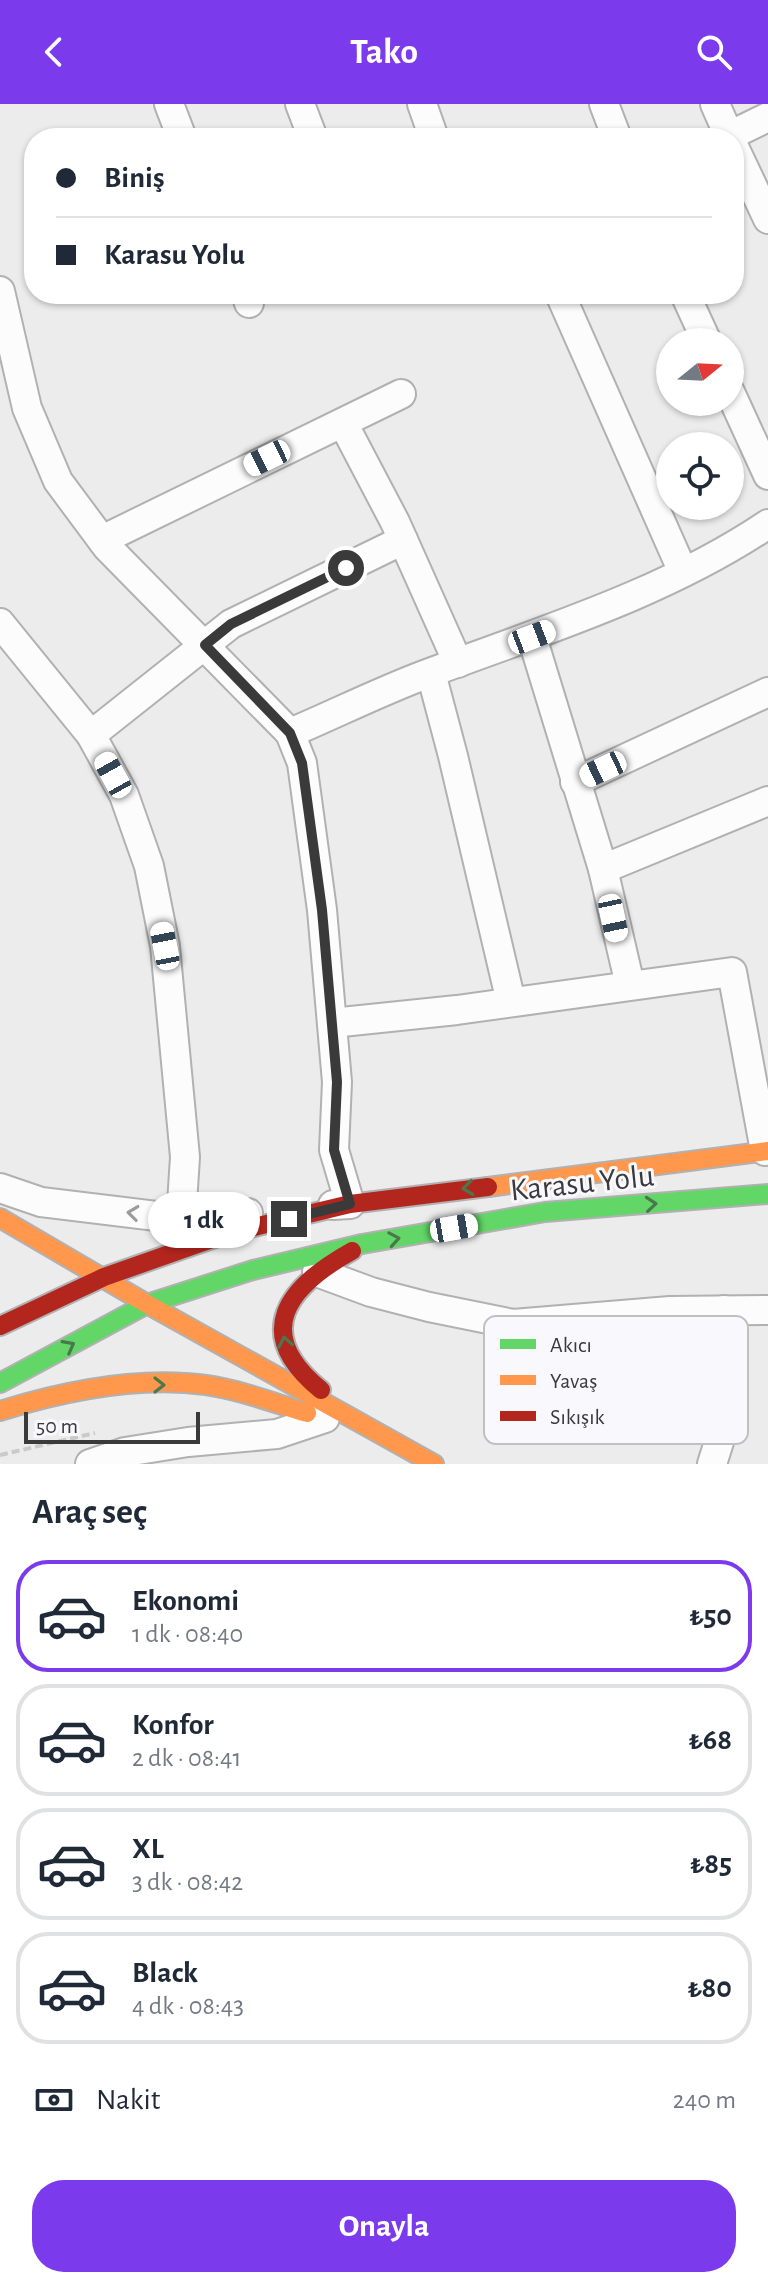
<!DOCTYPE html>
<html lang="tr">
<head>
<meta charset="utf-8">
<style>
  :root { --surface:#fff; --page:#f6f6f7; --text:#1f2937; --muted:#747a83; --line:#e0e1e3; --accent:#7c3aed }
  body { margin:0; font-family:"Alegreya Sans",sans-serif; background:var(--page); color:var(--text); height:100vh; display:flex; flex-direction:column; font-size:30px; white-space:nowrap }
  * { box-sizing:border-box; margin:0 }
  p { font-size:26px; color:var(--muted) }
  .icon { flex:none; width:44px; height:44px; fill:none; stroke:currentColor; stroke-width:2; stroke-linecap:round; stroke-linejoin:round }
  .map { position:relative; height:1360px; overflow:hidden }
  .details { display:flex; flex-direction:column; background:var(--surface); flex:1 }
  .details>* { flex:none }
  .guide { position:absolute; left:24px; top:24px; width:720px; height:176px; border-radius:32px; box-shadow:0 2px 6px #0004; display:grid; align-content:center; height:176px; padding:0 32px; background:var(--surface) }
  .needle { width:52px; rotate:72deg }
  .buttons { position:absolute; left:656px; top:224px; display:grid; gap:16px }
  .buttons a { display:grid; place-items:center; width:88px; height:88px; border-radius:50%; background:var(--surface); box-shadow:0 2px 6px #0004; font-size:40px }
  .scale { position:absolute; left:24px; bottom:20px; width:176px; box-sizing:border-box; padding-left:8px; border:4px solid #3a3a3b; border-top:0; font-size:22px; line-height:28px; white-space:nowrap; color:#3a3a3b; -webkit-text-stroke:6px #f9f8fc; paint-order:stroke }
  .end { position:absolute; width:36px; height:36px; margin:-18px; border:10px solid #3a3a3b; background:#fff; box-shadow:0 0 0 4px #fff }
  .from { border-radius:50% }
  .bubble { position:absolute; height:56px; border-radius:28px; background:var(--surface); box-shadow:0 2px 6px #0004; font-size:26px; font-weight:600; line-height:56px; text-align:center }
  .car { position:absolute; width:24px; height:48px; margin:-24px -12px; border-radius:10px; box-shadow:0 0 6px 2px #0007; background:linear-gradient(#fff 24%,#345 0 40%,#fff 0 76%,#345 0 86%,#fff 0) }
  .guide b { display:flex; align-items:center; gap:28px; height:76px; font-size:30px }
  .guide b+b { border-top:2px solid var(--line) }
  .guide i { width:20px; height:20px; background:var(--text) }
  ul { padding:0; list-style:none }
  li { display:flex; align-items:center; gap:24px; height:112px; margin:0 16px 12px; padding:0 16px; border:4px solid var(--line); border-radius:32px }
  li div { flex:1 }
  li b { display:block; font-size:30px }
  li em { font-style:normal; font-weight:600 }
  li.selected { border-color:var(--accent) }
  li>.icon { width:72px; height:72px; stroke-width:1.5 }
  h2 { padding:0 32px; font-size:36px; line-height:96px }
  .pay { display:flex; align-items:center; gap:20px; height:88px; padding:0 32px; font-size:30px }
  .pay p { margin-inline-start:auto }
  .primary-button { display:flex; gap:16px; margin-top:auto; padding:16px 32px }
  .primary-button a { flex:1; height:92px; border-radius:32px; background:var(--accent); color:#fff; font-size:32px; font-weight:600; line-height:92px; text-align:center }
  header { display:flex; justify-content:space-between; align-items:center; height:104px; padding:0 32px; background:var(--accent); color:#fff; font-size:36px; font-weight:600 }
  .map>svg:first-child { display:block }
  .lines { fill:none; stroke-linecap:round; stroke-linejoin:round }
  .street-casing { stroke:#b1b1b2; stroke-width:32 }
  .fast-casing { stroke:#b1b1b2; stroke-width:22 }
  .slow-casing { stroke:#b1b1b2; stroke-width:22 }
  .jam-casing { stroke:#b1b1b2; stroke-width:22 }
  .path { stroke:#cbcacb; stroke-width:4; stroke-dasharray:8 4; stroke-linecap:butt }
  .street { stroke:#fcfcfc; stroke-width:28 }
  .fast { stroke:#63d668; stroke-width:18 }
  .slow { stroke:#ff974d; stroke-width:18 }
  .jam { stroke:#b3261e; stroke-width:18 }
  .oneway { stroke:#4a784d }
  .oneway2 { stroke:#9b9b9c }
  .route { stroke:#3a3a3b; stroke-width:10 }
  .labels { text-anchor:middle; stroke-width:6; stroke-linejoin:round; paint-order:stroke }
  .street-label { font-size:32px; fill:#3a3a3b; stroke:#f9f8fc }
  .key { fill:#f9f8fc; stroke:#c0bfc2; stroke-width:2 }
  .key-label { font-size:22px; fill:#3a3a3b }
</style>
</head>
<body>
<header><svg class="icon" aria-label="back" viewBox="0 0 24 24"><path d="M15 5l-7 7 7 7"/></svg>Tako<svg class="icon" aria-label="search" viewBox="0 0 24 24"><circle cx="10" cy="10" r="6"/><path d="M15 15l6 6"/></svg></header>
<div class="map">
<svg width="768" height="1360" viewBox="0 0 768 1360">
  <rect width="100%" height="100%" fill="#ececed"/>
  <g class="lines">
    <defs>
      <g id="street">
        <path d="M169,0L182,34"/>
        <path d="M300,0L313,34"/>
        <path d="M422,0L434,34"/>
        <path d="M604,0L617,34"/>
        <path d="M715,0L730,34"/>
        <path d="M725,34L768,13"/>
        <path d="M734,43L768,115"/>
        <path d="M0,187L27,304L58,377L107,443L290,629C335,610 379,588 424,571C541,527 664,490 768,420"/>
        <path d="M246,190L249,199"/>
        <path d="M560,190L683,468"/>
        <path d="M685,190L707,238"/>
        <path d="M730,288L768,371"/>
        <path d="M343,319L395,418L458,559"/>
        <path d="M102,436L401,290"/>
        <path d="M0,519L91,631"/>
        <path d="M532,533L603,765L630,881"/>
        <path d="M431,569L453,652L511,898"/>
        <path d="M290,629L302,659L322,806L337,978L334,1046L350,1100L333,1101"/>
        <path d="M575,678L768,588"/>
        <path d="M603,765L768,697"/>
        <path d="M332,919L457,906L732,868L765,1047"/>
        <path d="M0,1084L41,1098L181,1115L248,1109"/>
        <path d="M181,1115L185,1053L165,842L149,762L124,691L91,631L231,520L403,436"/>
        <path d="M317,1168L371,1188L429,1203L513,1220L670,1207L768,1206"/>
        <path d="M90,1360L125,1348L188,1338L277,1330L325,1314"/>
        <path d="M712,1360L724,1322L726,1245L724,1206"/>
      </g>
      <path id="fast" d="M0,1279L147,1200L253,1166L362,1140L545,1108L768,1090"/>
      <g id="slow">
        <path d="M488,1083L768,1047"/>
        <path d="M0,1114L147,1200L434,1360"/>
        <path d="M0,1307C64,1287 139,1272 206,1281C241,1286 274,1299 307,1309"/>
      </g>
      <g id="jam">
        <path d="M0,1222L104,1173L229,1129L350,1100L488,1083"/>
        <path d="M321,1286C251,1229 287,1183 352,1147"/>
      </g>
    </defs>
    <use href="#street" class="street-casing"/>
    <use href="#fast" class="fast-casing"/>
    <use href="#slow" class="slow-casing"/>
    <use href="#jam" class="jam-casing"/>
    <path class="path" d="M0,1351L95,1329"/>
    <use href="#street" class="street"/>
    <use href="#fast" class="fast"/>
    <use href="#slow" class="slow"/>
    <use href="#jam" class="jam"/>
  </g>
  <defs><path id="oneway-chevron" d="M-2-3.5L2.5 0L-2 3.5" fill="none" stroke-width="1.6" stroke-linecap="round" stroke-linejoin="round" transform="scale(2)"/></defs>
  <g class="oneway">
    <use href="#oneway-chevron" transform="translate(468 1084) rotate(173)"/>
    <use href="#oneway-chevron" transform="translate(651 1100) rotate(-5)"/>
    <use href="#oneway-chevron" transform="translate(394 1135) rotate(-10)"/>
    <use href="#oneway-chevron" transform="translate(285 1238) rotate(-100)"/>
    <use href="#oneway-chevron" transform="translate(69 1242) rotate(-28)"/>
    <use href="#oneway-chevron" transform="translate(159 1281)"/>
  </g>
  <use class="oneway2" href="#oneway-chevron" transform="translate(133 1109) rotate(-173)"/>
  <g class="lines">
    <path class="route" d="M289,1115L350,1100L334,1046L337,978L322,806L302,659L290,629L205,541L231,520L346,464"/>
  </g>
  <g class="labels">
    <g class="street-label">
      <text transform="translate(582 1078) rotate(-6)" y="11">Karasu Yolu</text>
    </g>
  </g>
  <rect x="484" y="1212" width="264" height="128" rx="12" class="key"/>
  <rect x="500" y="1235" width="36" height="10" fill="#63d668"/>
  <rect x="500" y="1271" width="36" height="10" fill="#ff974d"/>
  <rect x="500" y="1307" width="36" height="10" fill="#b3261e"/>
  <g class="key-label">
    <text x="550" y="1248">Akıcı</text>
    <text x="550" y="1284">Yavaş</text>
    <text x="550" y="1320">Sıkışık</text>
  </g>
</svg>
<div class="buttons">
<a><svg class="needle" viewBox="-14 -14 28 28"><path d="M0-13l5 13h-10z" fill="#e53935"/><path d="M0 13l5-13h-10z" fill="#747a83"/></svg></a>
<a><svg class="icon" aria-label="locate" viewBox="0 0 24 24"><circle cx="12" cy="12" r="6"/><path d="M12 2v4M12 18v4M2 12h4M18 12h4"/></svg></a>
</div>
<div class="scale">50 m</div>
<i class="end from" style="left:346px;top:464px"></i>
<i class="end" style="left:289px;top:1115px"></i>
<div class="bubble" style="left:148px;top:1088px;width:112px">1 dk</div>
<i class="car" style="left:267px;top:354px;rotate:244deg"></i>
<i class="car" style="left:532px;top:533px;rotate:69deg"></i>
<i class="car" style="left:603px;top:665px;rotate:245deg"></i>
<i class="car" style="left:113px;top:671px;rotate:331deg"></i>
<i class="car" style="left:613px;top:814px;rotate:168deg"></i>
<i class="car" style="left:165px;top:842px;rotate:349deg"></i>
<i class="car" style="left:454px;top:1124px;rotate:80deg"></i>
<div class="guide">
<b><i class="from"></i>Biniş</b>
<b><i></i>Karasu Yolu</b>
</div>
</div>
<section class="details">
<h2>Araç seç</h2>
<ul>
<li class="selected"><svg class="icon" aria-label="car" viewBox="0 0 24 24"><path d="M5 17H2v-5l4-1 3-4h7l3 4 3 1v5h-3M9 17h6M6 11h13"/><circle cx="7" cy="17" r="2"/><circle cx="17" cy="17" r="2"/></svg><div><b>Ekonomi</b><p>1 dk · 08:40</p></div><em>₺50</em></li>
<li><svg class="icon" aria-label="car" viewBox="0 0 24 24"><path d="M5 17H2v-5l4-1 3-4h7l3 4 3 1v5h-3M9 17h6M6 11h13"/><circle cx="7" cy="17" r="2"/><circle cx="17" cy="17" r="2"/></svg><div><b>Konfor</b><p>2 dk · 08:41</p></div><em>₺68</em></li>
<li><svg class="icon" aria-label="car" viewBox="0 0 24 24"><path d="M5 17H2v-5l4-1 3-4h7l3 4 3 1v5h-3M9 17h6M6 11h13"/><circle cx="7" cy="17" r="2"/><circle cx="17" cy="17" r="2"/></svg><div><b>XL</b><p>3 dk · 08:42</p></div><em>₺85</em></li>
<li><svg class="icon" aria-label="car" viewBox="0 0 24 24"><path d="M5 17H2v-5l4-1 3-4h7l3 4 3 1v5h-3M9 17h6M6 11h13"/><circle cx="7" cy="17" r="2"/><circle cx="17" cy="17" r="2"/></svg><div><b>Black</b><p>4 dk · 08:43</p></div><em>₺80</em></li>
</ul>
<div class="pay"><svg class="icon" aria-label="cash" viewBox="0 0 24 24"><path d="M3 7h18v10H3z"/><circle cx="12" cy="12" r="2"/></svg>Nakit<p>240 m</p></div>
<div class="primary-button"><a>Onayla</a></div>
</section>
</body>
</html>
